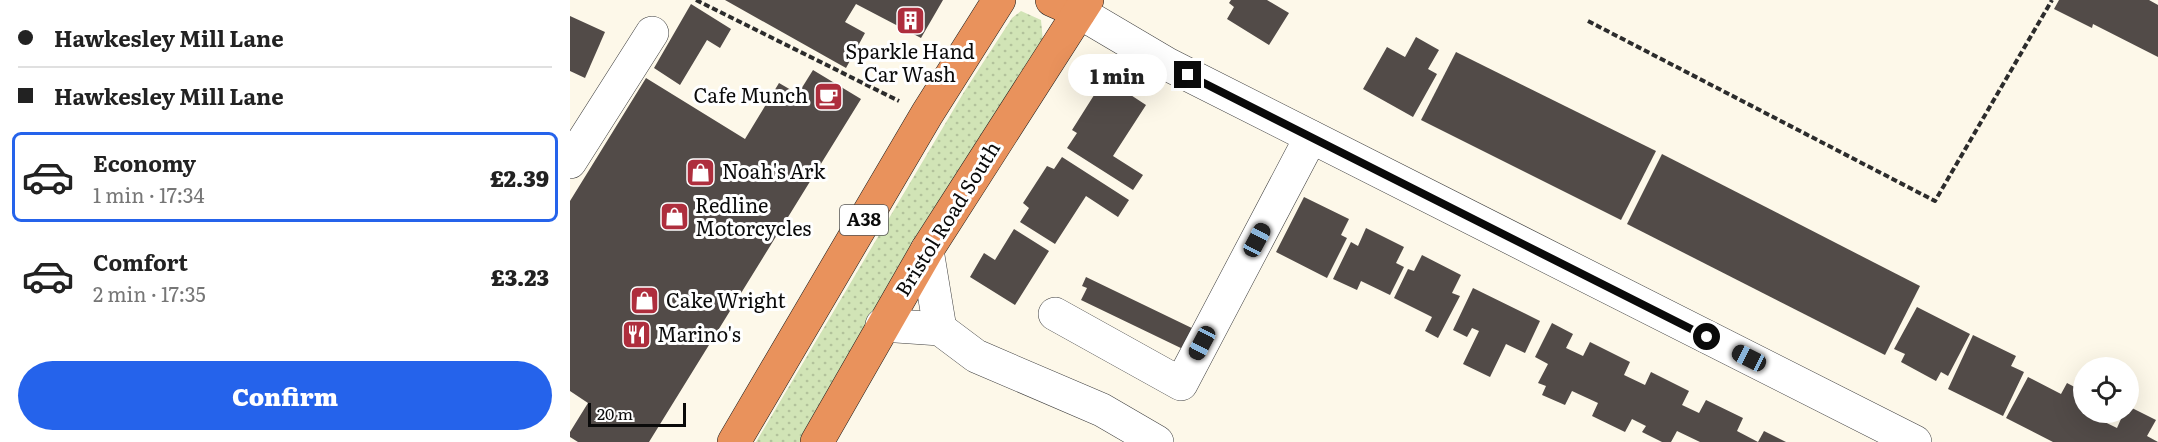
<!DOCTYPE html>
<html lang="en">
<head>
<meta charset="utf-8">
<style>
  :root { --surface:#fff; --page:#f2f2f2; --text:#222; --muted:#767676; --line:#e0e0e0; --accent:#2563eb }
  body { margin:0; font-family:Literata,serif; background:var(--page); color:var(--text); height:100vh; display:flex; flex-direction:column; font-size:22px; white-space:nowrap }
  * { box-sizing:border-box; margin:0 }
  p { font-size:20px; color:var(--muted) }
  .icon { flex:none; width:33px; height:33px; fill:none; stroke:currentColor; stroke-width:2; stroke-linecap:round; stroke-linejoin:round }
  .map { position:relative; flex:1; overflow:hidden }
  .drawer { display:flex; flex-direction:column; background:var(--surface); width:570px }
  .drawer>* { flex:none }
  .banner { display:grid; align-content:center; height:132px; padding:0 18px; background:var(--surface) }
  .buttons { position:absolute; left:1503px; top:357px; display:grid; gap:12px }
  .buttons a { display:grid; place-items:center; width:66px; height:66px; border-radius:50%; background:var(--surface); box-shadow:0 6px 24px #0002; font-size:30px }
  .scale { position:absolute; left:18px; bottom:15px; width:98px; box-sizing:border-box; padding-left:6px; border:3px solid #0a0a0a; border-top:0; font-size:16px; line-height:21px; white-space:nowrap; color:#0a0a0a; -webkit-text-stroke:4px #fff; paint-order:stroke }
  .end { position:absolute; width:27px; height:27px; margin:-14px; border:8px solid #0a0a0a; background:#fff; box-shadow:0 0 0 3px #fff }
  .from { border-radius:50% }
  .bubble { position:absolute; height:42px; border-radius:21px; background:var(--surface); box-shadow:0 6px 24px #0002; font-size:20px; font-weight:800; line-height:42px; text-align:center }
  .car { position:absolute; width:18px; height:36px; margin:-18px -9px; border-radius:8px; box-shadow:0 0 4px 2px #0007; background:linear-gradient(#222 24%,#8ab4d8 0 40%,#222 0 76%,#8ab4d8 0 86%,#222 0) }
  .banner b { display:flex; align-items:center; gap:21px; height:57px; font-size:22px }
  .banner b+b { border-top:2px solid var(--line) }
  .banner i { width:15px; height:15px; background:var(--text) }
  ul { padding:0; list-style:none }
  li { display:flex; align-items:center; gap:18px; height:90px; margin:0 12px 9px; padding:0 6px; border:3px solid transparent; border-radius:9px }
  li div { flex:1 }
  li b { display:block; font-size:22px }
  li em { font-style:normal; font-weight:800 }
  li.current { border-color:var(--accent) }
  li>.icon { width:54px; height:54px; stroke-width:1.5 }
  .cta { display:flex; gap:12px; margin-top:auto; padding:12px 18px }
  .cta a { flex:1; height:69px; border-radius:36px; background:var(--accent); color:#fff; font-size:24px; font-weight:800; line-height:69px; text-align:center }
  main { display:flex; flex:1; min-height:0 }
  .map>svg:first-child { display:block }
  .green { fill:url(#green-dots) }
  .building { fill:#524b48 }
  .lines { fill:none; stroke-linecap:round; stroke-linejoin:round }
  .minor-casing { stroke:#3d3d3d; stroke-width:34 }
  .highway-casing { stroke:#1b1b1b; stroke-width:34 }
  .path { stroke:#2c2c2c; stroke-width:4; stroke-dasharray:6 3; stroke-linecap:butt }
  .minor { stroke:#fff; stroke-width:33 }
  .highway { stroke:#e9925c; stroke-width:33 }
  .route { stroke:#0a0a0a; stroke-width:8 }
  .labels { text-anchor:middle; stroke-width:6; stroke-linejoin:round; paint-order:stroke }
  .shield { fill:#fff; stroke:#545454; stroke-width:1.5 }
  .shield-label { font-size:18px; font-weight:bold; fill:#0a0a0a }
  .poi-label { font-size:20px; fill:#0a0a0a; stroke:#fff; text-anchor:start }
  .street-label { font-size:20px; fill:#0a0a0a; stroke:#fff }
</style>
</head>
<body>
<main>
<section class="drawer">
<div class="banner">
<b><i class="from"></i>Hawkesley Mill Lane</b>
<b><i></i>Hawkesley Mill Lane</b>
</div>
<ul>
<li class="current"><svg class="icon" aria-label="car" viewBox="0 0 24 24"><path d="M5 17H2v-5l4-1 3-4h7l3 4 3 1v5h-3M9 17h6M6 11h13"/><circle cx="7" cy="17" r="2"/><circle cx="17" cy="17" r="2"/></svg><div><b>Economy</b><p>1 min · 17:34</p></div><em>£2.39</em></li>
<li><svg class="icon" aria-label="car" viewBox="0 0 24 24"><path d="M5 17H2v-5l4-1 3-4h7l3 4 3 1v5h-3M9 17h6M6 11h13"/><circle cx="7" cy="17" r="2"/><circle cx="17" cy="17" r="2"/></svg><div><b>Comfort</b><p>2 min · 17:35</p></div><em>£3.23</em></li>
</ul>
<div class="cta"><a>Confirm</a></div>
</section>
<div class="map">
<svg width="1588" height="442" viewBox="0 0 1588 442">
  <defs>
    <pattern id="green-dots" width="8" height="8" patternUnits="userSpaceOnUse" patternTransform="scale(1.5)"><rect width="8" height="8" fill="#d1e4b6"/><path d="M2 2h.1M6 6h.1" fill="none" stroke="#b2c29b" stroke-width="1.8" stroke-linecap="round"/></pattern>
  </defs>
  <rect width="100%" height="100%" fill="#fdf8e9"/>
  <path class="green" d="M451,11L471,20L473,42L232,442H186L394,92L442,18Z"/>
  <g class="building">
    <path d="M155,0H373L351,38L286,4L275,22L295,33L276,68Z"/>
    <path d="M661,0H697L719,13L699,45L657,19L664,7L659,3Z"/>
    <path d="M1489,0H1579L1588,5V57L1523,24L1522,28L1484,9Z"/>
    <path d="M121,4L161,29L150,48L137,40L110,85L84,68Z"/>
    <path d="M0,16L35,32L15,78L0,71Z"/>
    <path d="M846,37L869,50L858,69L867,74L843,117L793,89L817,47L835,57Z"/>
    <path d="M886,52L1086,151L1051,220L851,120Z"/>
    <path d="M243,70L291,99L79,442H8L0,437V432L18,403L0,391V201L76,78L175,139L209,83L228,94Z"/>
    <path d="M541,82L576,105L543,156L573,175L563,190L497,148L507,133L502,130L526,92L532,95Z"/>
    <path d="M1092,154L1350,286L1315,355L1057,224Z"/>
    <path d="M492,157L559,200L548,217L516,196L485,244L450,222L459,208L453,203L477,166L484,169Z"/>
    <path d="M734,197L779,219L771,235L777,238L757,278L706,252Z"/>
    <path d="M796,228L834,247L826,263L834,267L820,295L791,281L787,290L763,279L781,242L788,246Z"/>
    <path d="M444,229L479,251L445,305L400,277L414,253L425,260Z"/>
    <path d="M852,255L891,275L882,293L890,296L868,338L855,331L862,317L824,298L838,269L844,271Z"/>
    <path d="M516,277L628,331L617,351L511,300L517,288L512,286Z"/>
    <path d="M903,288L970,321L955,353L936,344L920,377L893,364L909,331L902,328L897,337L883,330Z"/>
    <path d="M1347,307L1400,334L1378,376L1371,372L1366,381L1331,362L1335,354L1324,349Z"/>
    <path d="M982,323L1003,334L996,348L1013,356L1020,342L1060,362L1054,375L1075,385L1081,372L1119,391L1112,405L1129,413L1136,400L1173,418L1167,431L1188,442H1130L1107,431L1101,442H1092L1072,432L1076,426L1062,419L1055,432L1022,416L1028,403L1002,391L995,405L972,395L976,386L968,383L978,364L965,357Z"/>
    <path d="M1403,335L1446,356L1441,366L1454,372L1433,416L1378,389Z"/>
    <path d="M1458,377L1491,394L1497,383L1514,392V412L1547,428L1554,412H1558V406L1586,420L1577,436L1588,442H1483L1436,418Z"/>
    <path d="M1194,431L1216,442H1188Z"/>
  </g>
  <g class="lines">
    <defs>
      <g id="minor">
        <path d="M509,12L597,64L1345,442"/>
        <path d="M0,162L82,33"/>
        <path d="M357,250L370,329"/>
        <path d="M485,314L611,384L741,137"/>
        <path d="M312,325L370,329L406,356L532,410L587,442"/>
      </g>
      <g id="highway">
        <path d="M482,0L509,12"/>
        <path d="M164,442L357,114L429,0"/>
        <path d="M247,442L357,250L517,0"/>
      </g>
    </defs>
    <use href="#minor" class="minor-casing"/>
    <use href="#highway" class="highway-casing"/>
    <g class="path">
      <path d="M126,0L329,101"/>
      <path d="M1018,21L1365,201L1482,0"/>
    </g>
    <use href="#minor" class="minor"/>
    <use href="#highway" class="highway"/>
  </g>
  <g class="lines">
    <path class="route" d="M618,75L1137,337"/>
  </g>
  <defs>
    <symbol id="building-square" viewBox="-11 -11 22 22"><rect x="-9" y="-9" width="18" height="18" rx="4" fill="#ae2e3d" stroke="#fff"/><path d="M-4-6H4V6H1V3H-1V6H-4ZM-2.5-4.3h1.7v1.8h-1.7ZM.8-4.3h1.7v1.8H.8ZM-2.5-1h1.7V.8h-1.7ZM.8-1h1.7V.8H.8Z" fill="#fff"/></symbol>
    <symbol id="cafe-square" viewBox="-11 -11 22 22"><rect x="-9" y="-9" width="18" height="18" rx="4" fill="#ae2e3d" stroke="#fff"/><path d="M-5.5-4.5H6V0H3Q3 3.5 0 3.5H-2.5Q-5.5 3.5-5.5 0ZM3-3.2v2h1.7v-2ZM-6 4.5H4V6H-6Z" fill="#fff"/></symbol>
    <symbol id="shop-square" viewBox="-11 -11 22 22"><rect x="-9" y="-9" width="18" height="18" rx="4" fill="#ae2e3d" stroke="#fff"/><path d="M-5-2.5h2.3a2.7 3.5 0 0 1 5.4 0H5L5.5 6h-11ZM-1.5-2.5h3a1.5 2.3 0 0 0-3 0Z" fill="#fff"/></symbol>
    <symbol id="restaurant-square" viewBox="-11 -11 22 22"><rect x="-9" y="-9" width="18" height="18" rx="4" fill="#ae2e3d" stroke="#fff"/><path d="M-5-6h1v4h1v-4h1v4h1v-4h1v5L-1.5 .5V6h-2V.5L-5-1ZM5-6V6H3V1.5H1.5Q1.5-4 5-6Z" fill="#fff"/></symbol>
  </defs>
  <g fill-rule="evenodd">
    <use href="#building-square" x="324" y="4" width="33" height="33"/>
    <use href="#cafe-square" x="242" y="80" width="33" height="33"/>
    <use href="#shop-square" x="114" y="156" width="33" height="33"/>
    <use href="#shop-square" x="88" y="200" width="33" height="33"/>
    <use href="#shop-square" x="58" y="284" width="33" height="33"/>
    <use href="#restaurant-square" x="50" y="318" width="33" height="33"/>
  </g>
  <g class="labels">
    <rect class="shield" x="270" y="205" width="48" height="30" rx="4.5"/>
    <g class="shield-label">
      <text x="294" y="226">A38</text>
    </g>
    <g class="poi-label">
      <text x="340" y="59" text-anchor="middle">Sparkle Hand<tspan x="340" dy="23">Car Wash</tspan></text>
      <text x="238" y="103" text-anchor="end">Cafe Munch</text>
      <text x="152" y="179">Noah's Ark</text>
      <text x="125" y="213">Redline<tspan x="125" dy="23">Motorcycles</tspan></text>
      <text x="96" y="308">Cake Wright</text>
      <text x="87" y="342">Marino's</text>
    </g>
    <g class="street-label">
      <text transform="translate(378 219) rotate(-58)" y="7">Bristol Road South</text>
    </g>
  </g>
</svg>
<div class="buttons">
<a><svg class="icon" aria-label="locate" viewBox="0 0 24 24"><circle cx="12" cy="12" r="6"/><path d="M12 2v4M12 18v4M2 12h4M18 12h4"/></svg></a>
</div>
<div class="scale">20 m</div>
<i class="end from" style="left:1137px;top:337px"></i>
<i class="end" style="left:618px;top:75px"></i>
<div class="bubble" style="left:498px;top:54px;width:99px">1 min</div>
<i class="car" style="left:687px;top:240px;rotate:28deg"></i>
<i class="car" style="left:632px;top:343px;rotate:208deg"></i>
<i class="car" style="left:1179px;top:358px;rotate:297deg"></i>
</div>
</main>
</body>
</html>
